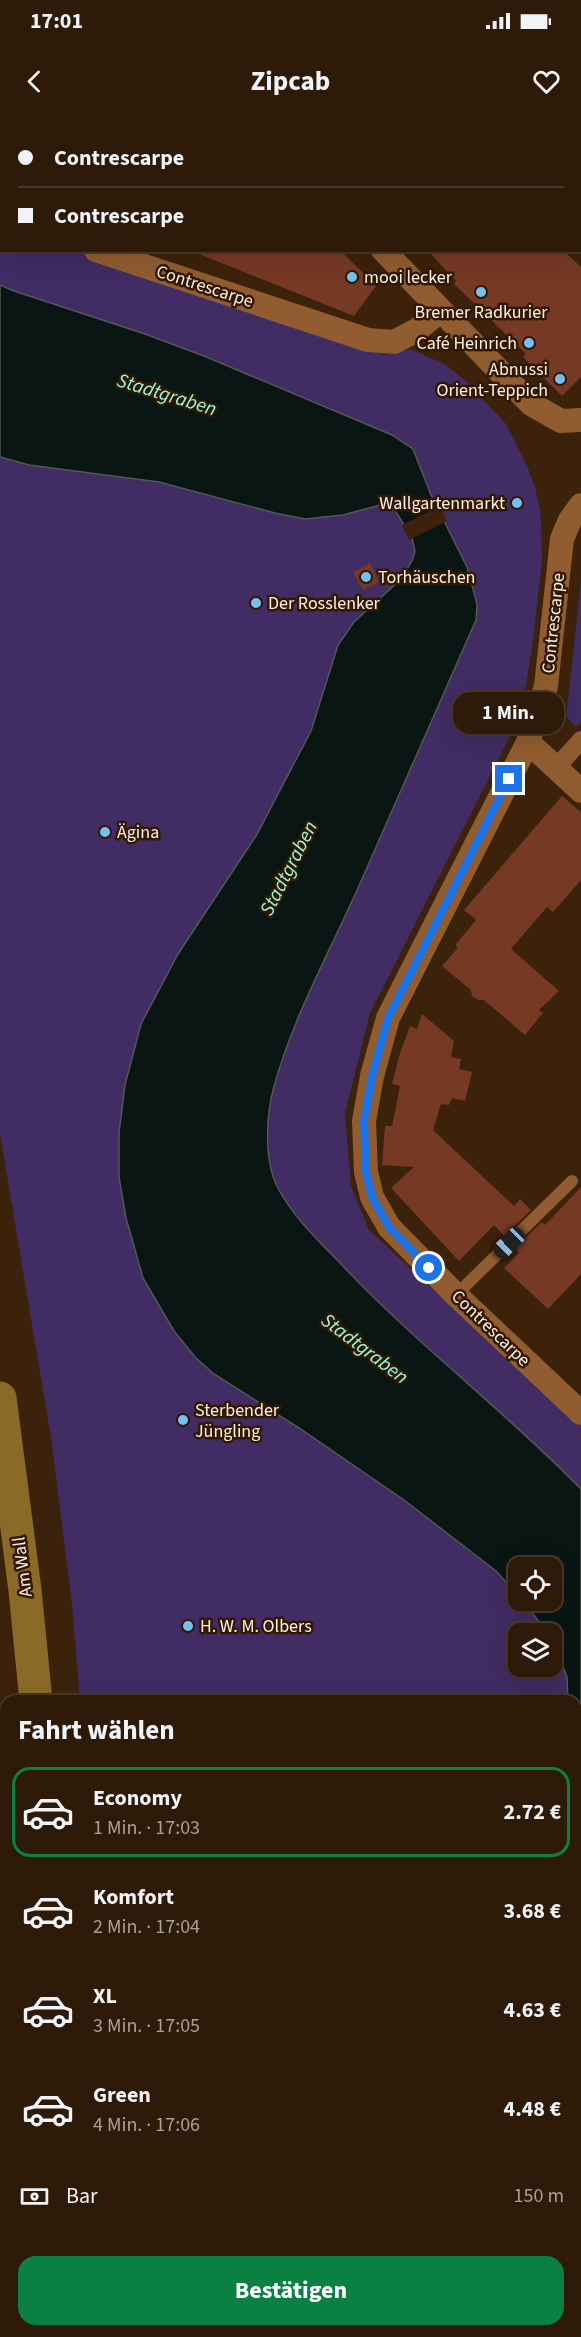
<!DOCTYPE html>
<html lang="de">
<head>
<meta charset="utf-8">
<style>
  :root { --surface:#2d1a08; --page:#392716; --text:#f1f3f6; --muted:#a7a19c; --line:#483829; --accent:#0b8043 }
  body { margin:0; font-family:"Source Sans 3",sans-serif; background:var(--page); color:var(--text); height:100vh; display:flex; flex-direction:column; font-size:22px; white-space:nowrap }
  * { box-sizing:border-box; margin:0 }
  p { font-size:20px; color:var(--muted) }
  .icon { flex:none; width:33px; height:33px; fill:none; stroke:currentColor; stroke-width:2; stroke-linecap:round; stroke-linejoin:round }
  .map { position:relative; flex:1; overflow:hidden }
  .drawer { position:absolute; left:0px; top:1575px; width:582px; height:642px; display:flex; flex-direction:column; background:var(--surface); border-radius:18px 18px 0 0; box-shadow:0 6px 24px #0002,0 0 0 2px var(--line) }
  .drawer>* { flex:none }
  .guide { position:absolute; left:0px; top:0px; width:582px; height:132px; box-shadow:0 6px 24px #0002,0 0 0 2px var(--line); display:grid; align-content:center; height:132px; padding:0 18px; background:var(--surface) }
  .buttons { position:absolute; left:508px; top:1437px; display:grid; gap:12px }
  .buttons a { display:grid; place-items:center; width:54px; height:54px; border-radius:12px; background:var(--surface); box-shadow:0 6px 24px #0002,0 0 0 2px var(--line); font-size:30px }
  .end { position:absolute; width:27px; height:27px; margin:-14px; border:8px solid #1a73e8; background:#fff; box-shadow:0 0 0 3px #fff }
  .from { border-radius:50% }
  .bubble { position:absolute; height:42px; border-radius:18px; background:var(--surface); box-shadow:0 6px 24px #0002,0 0 0 2px var(--line); font-size:20px; font-weight:700; line-height:42px; text-align:center }
  .car { position:absolute; width:18px; height:36px; margin:-18px -9px; border-radius:8px; box-shadow:0 0 4px 2px #0007; background:linear-gradient(#222 24%,#8ab4d8 0 40%,#222 0 76%,#8ab4d8 0 86%,#222 0) }
  .guide b { display:flex; align-items:center; gap:21px; height:57px; font-size:22px }
  .guide b+b { border-top:2px solid var(--line) }
  .guide i { width:15px; height:15px; background:var(--text) }
  ul { padding:0; list-style:none }
  li { display:flex; align-items:center; gap:18px; height:90px; margin:0 12px 9px; padding:0 6px; border:3px solid transparent; border-radius:18px }
  li div { flex:1 }
  li b { display:block; font-size:22px }
  li em { font-style:normal; font-weight:700 }
  li.current { border-color:var(--accent) }
  li>.icon { width:54px; height:54px; stroke-width:1.5 }
  h2 { padding:0 18px; font-size:27px; line-height:72px }
  .pay { display:flex; align-items:center; gap:15px; height:66px; padding:0 18px; font-size:22px }
  .pay p { margin-inline-start:auto }
  .action { display:flex; gap:12px; margin-top:auto; padding:12px 18px }
  .action a { flex:1; height:69px; border-radius:18px; background:var(--accent); color:#fff; font-size:24px; font-weight:700; line-height:69px; text-align:center }
  .status { display:flex; justify-content:space-between; align-items:center; height:42px; padding:0 30px; background:var(--surface); direction:ltr }
  .status svg { height:16px; fill:currentColor }
  header { display:flex; justify-content:space-between; align-items:center; height:78px; padding:0 18px; background:var(--surface); font-size:27px; font-weight:700 }
  .map>svg:first-child { display:block }
  .green { fill:#412c63; fill-rule:evenodd }
  .water { fill:#091613; stroke:#525853; stroke-width:1.5 }
  .pier { fill:#3c220a }
  .building { fill:#753924 }
  .lines { fill:none; stroke-linecap:round; stroke-linejoin:round }
  .service { stroke:#905c30; stroke-width:12 }
  .pedestrian { stroke:#905c30; stroke-width:18 }
  .minor { stroke:#905c30; stroke-width:24 }
  .tertiary { stroke:#905c30; stroke-width:30 }
  .secondary { stroke:#896a27; stroke-width:33 }
  .tram { stroke:#d9cabe; stroke-width:1.5 }
  .route { stroke:#1a73e8; stroke-width:8 }
  .poi-dot { fill:#72c1f5; stroke:#321801; stroke-width:2 }
  .labels { text-anchor:middle; stroke-width:5; stroke-linejoin:round; paint-order:stroke }
  .poi-label { font-size:18px; fill:#fdf1e8; stroke:#321801; text-anchor:start }
  .street-label { font-size:18px; fill:#fdf1e8; stroke:#321801 }
  .water-label { font-size:20px; font-style:italic; fill:#90fbe5; stroke:#321801 }
</style>
</head>
<body>
<div class="status"><b>17:01</b><svg viewBox="0 0 49 12"><path d="M0 12V9h3v3zM5 12V6h3v6zM10 12V3h3v9zM15 12V0h3v12zM26 1h20v11H26zM47 4h2v5h-2z"/></svg></div>
<header><svg class="icon" aria-label="back" viewBox="0 0 24 24"><path d="M15 5l-7 7 7 7"/></svg>Zipcab<svg class="icon" aria-label="heart" viewBox="0 0 24 24"><path d="M12 20l-8-8c-3-5 5-10 8-4 3-6 11-1 8 4z"/></svg></header>
<div class="map">
<svg width="581" height="2217" viewBox="0 0 581 2217">
  <rect width="100%" height="100%" fill="#3c220a"/>
  <g class="green">
    <path d="M0,99L2,130L75,131L361,228L385,235L411,229L444,244L466,261L506,304L527,346L535,367L541,396L542,442L533,521L525,572L508,620L370,893L345,993L351,1066L369,1110L581,1306V1826L576,1821V1581H80L72,1485L51,1318L0,1014ZM519,1448H552V1480H519ZM519,1514H552V1546H519Z"/>
    <path d="M581,460V602L576,607L566,597Z"/>
    <path d="M6,2008V2211H102L100,2217H0V2012Z"/>
    <path d="M294,2211H382L397,2217H292Z"/>
  </g>
  <path class="water" d="M0,165L14,171L145,214L204,236L392,315L413,329L431,375L467,447L477,484L476,500C436,589 398,679 358,768C328,835 292,899 273,970C266,998 264,1042 278,1068C293,1097 318,1120 341,1144C416,1224 504,1290 581,1369V1799L576,1792V1581H568L567,1557L552,1520V1514L548,1513L523,1481L552,1480V1448H519V1476L496,1451L404,1380L299,1308L214,1254L196,1238L174,1211L143,1158L126,1098L119,1057V1013L125,965L141,904L178,834L256,716L311,611L338,525L354,502L400,460L412,441L415,431L412,418L395,390L380,385L343,395L305,399L275,393L159,362L29,345L0,337Z"/>
  <path class="pier" d="M440,386L447,401L409,420L402,405Z"/>
  <g class="building">
    <path d="M194,130H340L376,166L354,196L194,132Z"/>
    <path d="M427,130H563L581,147V257L562,276L523,237L526,234L454,164L456,161Z"/>
    <path d="M370,443L379,462L363,470L353,452Z"/>
    <path d="M562,676L581,692V760L553,792L547,787L511,829L559,871L539,890L543,893L525,915L484,880H478L472,876L471,870L442,846L457,829L456,824L476,800L464,790Z"/>
    <path d="M422,894L454,921L451,937L461,939L459,949L472,952L465,981L452,978L449,985L441,984L433,1010L514,1086L520,1079L531,1090L504,1116L494,1105L459,1141L391,1068L414,1047L382,1045L385,1006H392L400,966L392,964L400,933L410,906L417,909Z"/>
    <path d="M581,1067V1154L548,1189L504,1148L519,1133L515,1128L542,1102L545,1105Z"/>
  </g>
  <g class="lines">
    <g class="service">
      <path d="M456,1175L572,1061"/>
      <path d="M344,2217L346,2211"/>
    </g>
    <path class="pedestrian" d="M556,648L581,620"/>
    <g class="minor">
      <path d="M255,0L257,2"/>
      <path d="M399,2L400,0"/>
      <path d="M0,87L2,89"/>
      <path d="M96,130L368,220L394,222L417,210L440,191"/>
      <path d="M383,130L531,284L561,301L581,300"/>
      <path d="M581,385L570,400L562,419L546,566L528,622L388,898L372,956L364,1001L366,1052L372,1077L389,1107L456,1175L581,1293"/>
      <path d="M528,622L581,671"/>
    </g>
    <path class="tertiary" d="M576,2126L581,2128"/>
    <g class="secondary">
      <path d="M0,1278L25,1470L36,1581"/>
      <path d="M0,1893L6,1885"/>
    </g>
    <g class="tram">
      <path d="M0,1882L6,1885"/>
      <path d="M0,1895L6,1897"/>
      <path d="M576,2117L581,2120"/>
      <path d="M576,2129L581,2132"/>
    </g>
  </g>
  <g class="lines">
    <path class="route" d="M429,1148L389,1107L372,1077L366,1052L364,1001L372,956L388,898L509,659"/>
  </g>
  <g class="poi-dot">
    <circle cx="352" cy="157" r="6"/>
    <circle cx="481" cy="172" r="6"/>
    <circle cx="529" cy="223" r="6"/>
    <circle cx="560" cy="259" r="6"/>
    <circle cx="517" cy="383" r="6"/>
    <circle cx="366" cy="457" r="6"/>
    <circle cx="256" cy="483" r="6"/>
    <circle cx="105" cy="712" r="6"/>
    <circle cx="183" cy="1300" r="6"/>
    <circle cx="188" cy="1506" r="6"/>
  </g>
  <g class="labels">
    <g class="poi-label">
      <text x="364" y="163">mooi lecker</text>
      <text x="481" y="198" text-anchor="middle">Bremer Radkurier</text>
      <text x="517" y="229" text-anchor="end">Café Heinrich</text>
      <text x="548" y="255" text-anchor="end">Abnussi<tspan x="548" dy="21">Orient-Teppich</tspan></text>
      <text x="505" y="389" text-anchor="end">Wallgartenmarkt</text>
      <text x="378" y="463">Torhäuschen</text>
      <text x="268" y="489">Der Rosslenker</text>
      <text x="117" y="718">Ägina</text>
      <text x="195" y="1296">Sterbender<tspan x="195" dy="21">Jüngling</tspan></text>
      <text x="200" y="1512">H. W. M. Olbers</text>
    </g>
    <g class="street-label">
      <text transform="translate(205 166) rotate(18)" y="6">Contrescarpe</text>
      <text transform="translate(553 503) rotate(-84)" y="6">Contrescarpe</text>
      <text transform="translate(491 1208) rotate(44)" y="6">Contrescarpe</text>
      <text transform="translate(22 1447) rotate(-97)" y="6">Am Wall</text>
    </g>
    <g class="water-label">
      <text transform="translate(167 274) rotate(17)" y="7">Stadtgraben</text>
      <text transform="translate(288 748) rotate(-63)" y="7">Stadtgraben</text>
      <text transform="translate(365 1228) rotate(37)" y="7">Stadtgraben</text>
    </g>
  </g>
</svg>
<div class="buttons">
<a><svg class="icon" aria-label="locate" viewBox="0 0 24 24"><circle cx="12" cy="12" r="6"/><path d="M12 2v4M12 18v4M2 12h4M18 12h4"/></svg></a>
<a><svg class="icon" aria-label="layers" viewBox="0 0 24 24"><path d="M12 4l9 5-9 5-9-5zM3 14l9 5 9-5"/></svg></a>
</div>
<i class="end from" style="left:429px;top:1148px"></i>
<i class="end" style="left:509px;top:659px"></i>
<div class="bubble" style="left:453px;top:572px;width:111px">1 Min.</div>
<i class="car" style="left:509px;top:1123px;rotate:226deg"></i>
<div class="guide">
<b><i class="from"></i>Contrescarpe</b>
<b><i></i>Contrescarpe</b>
</div>
<section class="drawer">
<h2>Fahrt wählen</h2>
<ul>
<li class="current"><svg class="icon" aria-label="car" viewBox="0 0 24 24"><path d="M5 17H2v-5l4-1 3-4h7l3 4 3 1v5h-3M9 17h6M6 11h13"/><circle cx="7" cy="17" r="2"/><circle cx="17" cy="17" r="2"/></svg><div><b>Economy</b><p>1 Min. · 17:03</p></div><em>2.72 €</em></li>
<li><svg class="icon" aria-label="car" viewBox="0 0 24 24"><path d="M5 17H2v-5l4-1 3-4h7l3 4 3 1v5h-3M9 17h6M6 11h13"/><circle cx="7" cy="17" r="2"/><circle cx="17" cy="17" r="2"/></svg><div><b>Komfort</b><p>2 Min. · 17:04</p></div><em>3.68 €</em></li>
<li><svg class="icon" aria-label="car" viewBox="0 0 24 24"><path d="M5 17H2v-5l4-1 3-4h7l3 4 3 1v5h-3M9 17h6M6 11h13"/><circle cx="7" cy="17" r="2"/><circle cx="17" cy="17" r="2"/></svg><div><b>XL</b><p>3 Min. · 17:05</p></div><em>4.63 €</em></li>
<li><svg class="icon" aria-label="car" viewBox="0 0 24 24"><path d="M5 17H2v-5l4-1 3-4h7l3 4 3 1v5h-3M9 17h6M6 11h13"/><circle cx="7" cy="17" r="2"/><circle cx="17" cy="17" r="2"/></svg><div><b>Green</b><p>4 Min. · 17:06</p></div><em>4.48 €</em></li>
</ul>
<div class="pay"><svg class="icon" aria-label="cash" viewBox="0 0 24 24"><path d="M3 7h18v10H3z"/><circle cx="12" cy="12" r="2"/></svg>Bar<p>150 m</p></div>
<div class="action"><a>Bestätigen</a></div>
</section>
</div>
</body>
</html>
